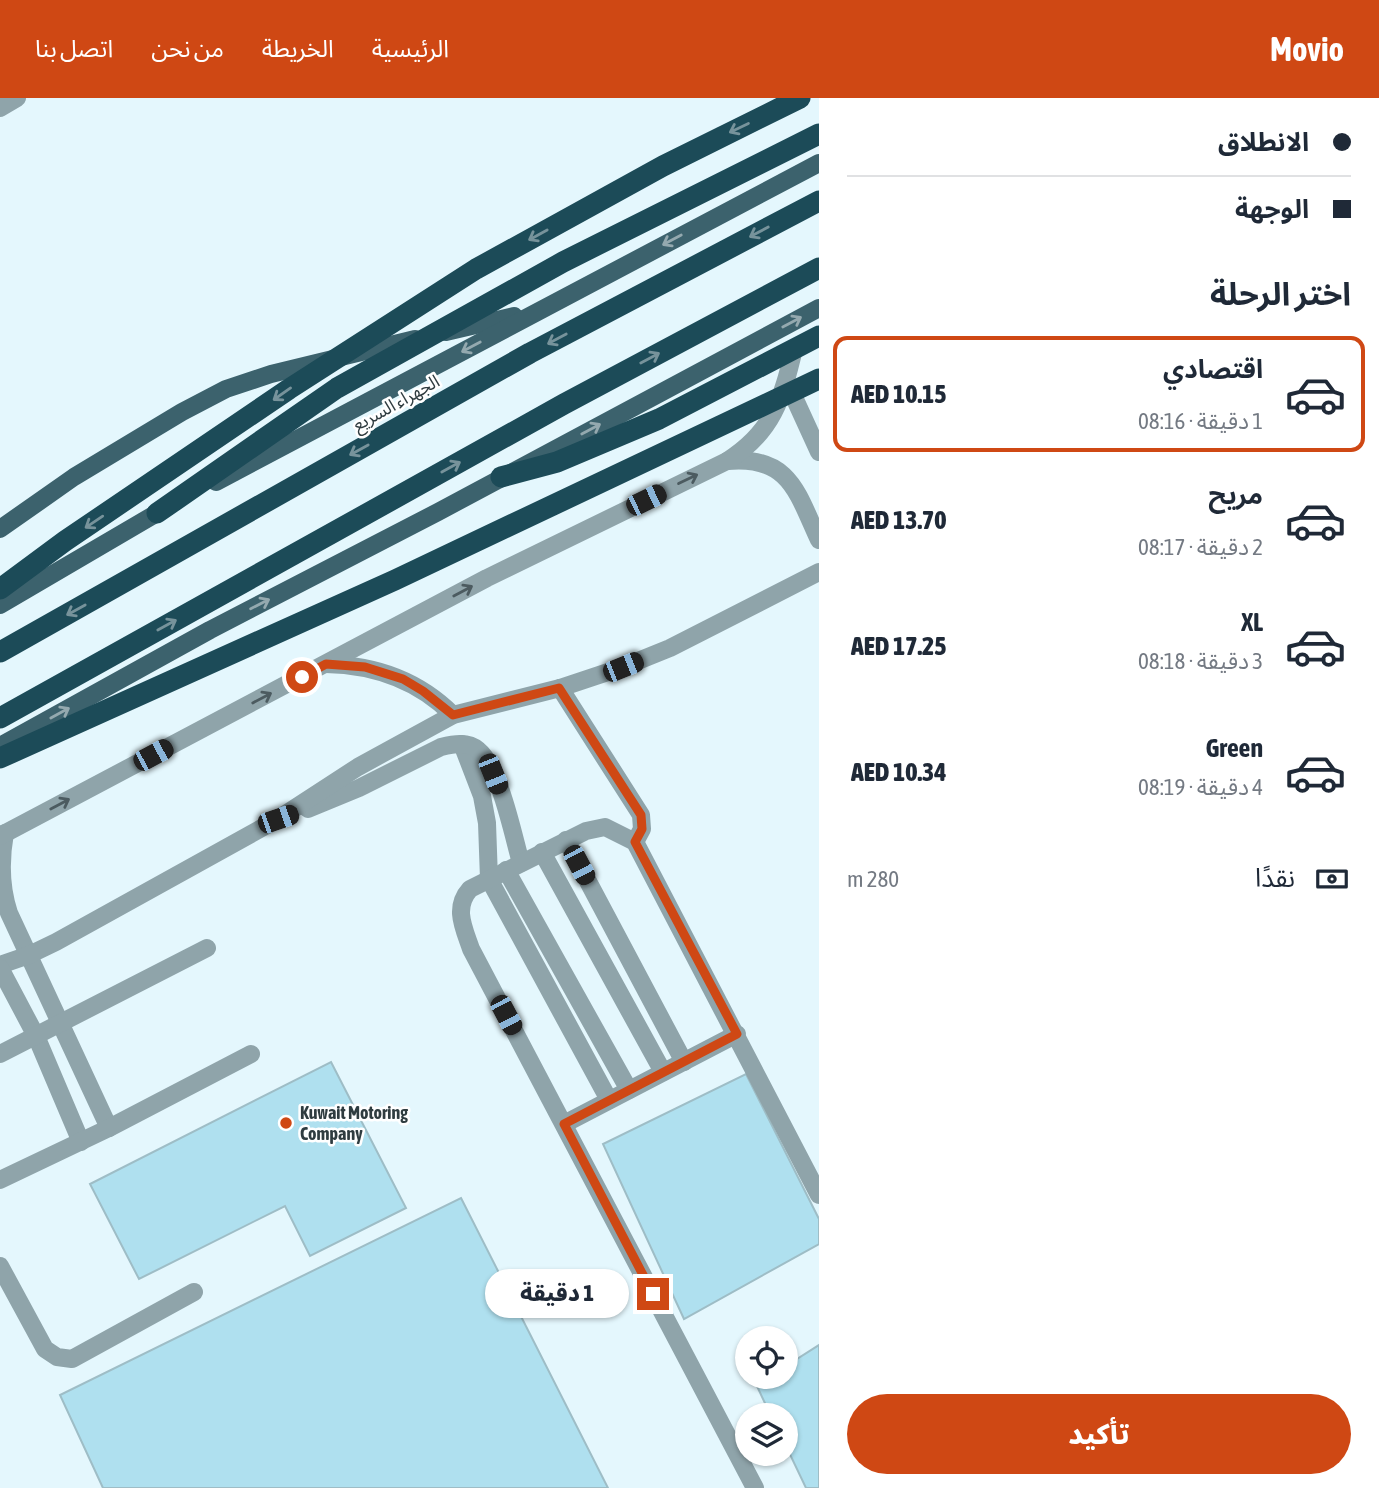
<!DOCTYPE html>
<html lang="ar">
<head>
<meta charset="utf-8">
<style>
  :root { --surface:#fff; --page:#f2f2f3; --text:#1f2937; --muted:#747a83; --line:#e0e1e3; --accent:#cf4814 }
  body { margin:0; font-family:"Asap Condensed","Noto Sans Arabic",sans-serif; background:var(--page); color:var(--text); direction:rtl; height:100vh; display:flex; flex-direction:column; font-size:26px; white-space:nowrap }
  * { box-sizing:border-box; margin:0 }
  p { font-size:23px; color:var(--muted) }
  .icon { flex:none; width:38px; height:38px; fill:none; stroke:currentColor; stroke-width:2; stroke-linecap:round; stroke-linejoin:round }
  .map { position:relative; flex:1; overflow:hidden; direction:ltr }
  .drawer { display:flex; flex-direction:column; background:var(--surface); width:560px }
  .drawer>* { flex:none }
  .guide { display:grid; align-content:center; height:154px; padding:0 28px; background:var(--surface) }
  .tools { position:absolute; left:735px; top:1228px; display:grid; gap:14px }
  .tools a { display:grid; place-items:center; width:63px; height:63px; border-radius:50%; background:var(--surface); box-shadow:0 2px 5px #0004; font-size:35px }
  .end { position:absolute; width:32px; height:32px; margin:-16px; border:9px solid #cf4814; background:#fff; box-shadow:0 0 0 4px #fff }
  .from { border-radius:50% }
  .bubble { position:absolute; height:49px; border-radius:24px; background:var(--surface); box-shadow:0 2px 5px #0004; font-size:23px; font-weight:800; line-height:49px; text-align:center; direction:rtl }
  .car { position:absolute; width:21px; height:42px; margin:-21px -10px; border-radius:9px; box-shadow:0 0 5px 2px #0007; background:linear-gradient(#222 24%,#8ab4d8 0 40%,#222 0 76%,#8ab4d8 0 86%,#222 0) }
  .guide b { display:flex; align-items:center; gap:24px; height:66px; font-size:26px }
  .guide b+b { border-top:2px solid var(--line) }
  .guide i { width:18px; height:18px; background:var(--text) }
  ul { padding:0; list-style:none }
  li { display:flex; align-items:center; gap:21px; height:116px; margin:0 14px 10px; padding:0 14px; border:4px solid transparent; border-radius:14px }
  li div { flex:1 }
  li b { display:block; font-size:26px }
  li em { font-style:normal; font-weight:800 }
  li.selected { border-color:var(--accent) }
  li>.icon { width:63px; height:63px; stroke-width:1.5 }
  h2 { padding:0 28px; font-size:32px; line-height:84px }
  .pay { display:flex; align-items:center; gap:18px; height:77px; padding:0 28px; font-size:26px }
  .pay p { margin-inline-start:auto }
  .action { display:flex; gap:14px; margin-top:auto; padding:14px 28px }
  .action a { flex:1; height:80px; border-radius:42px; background:var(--accent); color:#fff; font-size:28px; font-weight:800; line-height:80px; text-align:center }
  header { display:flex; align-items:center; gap:42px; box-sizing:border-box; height:98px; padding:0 35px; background:var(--accent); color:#fff }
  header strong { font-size:33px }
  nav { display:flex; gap:38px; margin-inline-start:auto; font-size:24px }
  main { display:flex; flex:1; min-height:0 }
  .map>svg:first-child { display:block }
  .building { fill:#afe0ef; stroke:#9ebdc6; stroke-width:2 }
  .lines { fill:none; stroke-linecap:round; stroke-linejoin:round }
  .minor { stroke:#8fa4aa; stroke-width:18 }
  .major { stroke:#3c626d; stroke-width:18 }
  .highway { stroke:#1c4b58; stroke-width:21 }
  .oneway { stroke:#77939b }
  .oneway2 { stroke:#94a9af }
  .oneway3 { stroke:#4c5b60 }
  .route { stroke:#cf4814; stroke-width:9 }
  .poi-dot { fill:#cf4814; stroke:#fff; stroke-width:2.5 }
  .labels { text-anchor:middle; stroke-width:5; stroke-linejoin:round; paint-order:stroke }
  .street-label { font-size:18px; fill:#2f3c40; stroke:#fff }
  .poi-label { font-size:18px; font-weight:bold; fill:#2f3c40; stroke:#fff; text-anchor:start }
</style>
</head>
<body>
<header>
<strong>Movio</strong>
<nav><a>الرئيسية</a><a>الخريطة</a><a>من نحن</a><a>اتصل بنا</a></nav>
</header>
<main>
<section class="drawer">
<div class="guide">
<b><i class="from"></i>الانطلاق</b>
<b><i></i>الوجهة</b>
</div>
<h2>اختر الرحلة</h2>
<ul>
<li class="selected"><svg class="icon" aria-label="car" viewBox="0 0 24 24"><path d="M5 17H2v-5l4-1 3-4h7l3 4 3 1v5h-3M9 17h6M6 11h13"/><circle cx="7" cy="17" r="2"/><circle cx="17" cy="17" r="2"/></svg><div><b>اقتصادي</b><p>1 دقيقة · 08:16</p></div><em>AED 10.15</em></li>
<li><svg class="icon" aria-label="car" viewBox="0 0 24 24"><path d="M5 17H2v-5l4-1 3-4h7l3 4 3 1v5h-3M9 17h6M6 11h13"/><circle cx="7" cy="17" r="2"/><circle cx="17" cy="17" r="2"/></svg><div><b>مريح</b><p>2 دقيقة · 08:17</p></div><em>AED 13.70</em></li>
<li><svg class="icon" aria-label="car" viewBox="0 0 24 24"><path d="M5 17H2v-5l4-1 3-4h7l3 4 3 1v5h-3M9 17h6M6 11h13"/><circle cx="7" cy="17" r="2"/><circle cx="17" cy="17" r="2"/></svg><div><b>XL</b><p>3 دقيقة · 08:18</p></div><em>AED 17.25</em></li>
<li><svg class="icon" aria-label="car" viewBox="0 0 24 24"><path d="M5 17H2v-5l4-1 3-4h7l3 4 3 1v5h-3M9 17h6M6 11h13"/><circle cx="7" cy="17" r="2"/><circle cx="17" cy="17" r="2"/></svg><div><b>Green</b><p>4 دقيقة · 08:19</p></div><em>AED 10.34</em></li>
</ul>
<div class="pay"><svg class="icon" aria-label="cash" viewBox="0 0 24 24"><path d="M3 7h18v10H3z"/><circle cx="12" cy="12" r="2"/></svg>نقدًا<p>280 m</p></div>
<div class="action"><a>تأكيد</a></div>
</section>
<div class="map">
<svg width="819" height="1390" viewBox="0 0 819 1390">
  <rect width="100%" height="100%" fill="#e4f7fd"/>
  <g class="building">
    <path d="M331,964L406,1110L310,1158L285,1108L139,1181L90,1086Z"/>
    <path d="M746,976L819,1121V1146L684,1221L603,1046Z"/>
    <path d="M461,1100L608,1390H103L60,1297Z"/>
    <path d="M819,1247V1390H806L786,1348V1318H771L756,1286L767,1279H786V1268Z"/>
  </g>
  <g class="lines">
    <g class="minor">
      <path d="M0,10L17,0"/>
      <path d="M787,284L819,354"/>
      <path d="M727,363C790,357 797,395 819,442"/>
      <path d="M326,566C375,567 419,583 453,617"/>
      <path d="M560,590L641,717L642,731L635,744"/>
      <path d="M462,646L482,698L487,725L489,781L609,1002"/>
      <path d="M308,711L359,690L441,649C453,646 468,643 478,652C500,670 513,737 521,765"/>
      <path d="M5,735C0,763 0,788 9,815L109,1030"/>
      <path d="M0,738L487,480L727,363C773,334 782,301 794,251"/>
      <path d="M566,742L684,964"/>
      <path d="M542,754L663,974"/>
      <path d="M506,772L629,992"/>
      <path d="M0,867L29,857L56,844L278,721L358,669L453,617L560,590L623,569L670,550L819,474"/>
      <path d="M0,870L36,938L81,1044"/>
      <path d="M0,956L207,850"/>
      <path d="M564,1026L737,936"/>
      <path d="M0,1082L109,1030L251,956"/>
      <path d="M0,1168L45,1251L57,1259L72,1261L194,1194"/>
      <path d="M755,1390L471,851C464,830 453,810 470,791L586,733L605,729L635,744L819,1097"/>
    </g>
    <g class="major">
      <path d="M446,234L514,218"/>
      <path d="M216,384L819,65"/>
      <path d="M0,431L74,379L182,314L226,291L271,276L415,241"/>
      <path d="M0,507L169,408"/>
      <path d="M0,648L210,532L438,414L819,210"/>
    </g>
    <g class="highway">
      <path d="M501,379L557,364L659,321L819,238"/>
      <path d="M157,415L337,290L563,164L819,36"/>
      <path d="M0,491L65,443L289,291L476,171L663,68L800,0"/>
      <path d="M0,554L530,255L819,103"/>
      <path d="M0,620L564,306L819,170"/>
      <path d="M0,660L395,482L819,281"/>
    </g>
  </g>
  <defs><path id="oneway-shaft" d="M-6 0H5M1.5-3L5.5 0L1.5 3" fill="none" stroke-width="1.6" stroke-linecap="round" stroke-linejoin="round" transform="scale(1.75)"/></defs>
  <g class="oneway">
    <use href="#oneway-shaft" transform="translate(739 30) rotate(154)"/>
    <use href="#oneway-shaft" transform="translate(759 134) rotate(152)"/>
    <use href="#oneway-shaft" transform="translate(538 137) rotate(151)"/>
    <use href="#oneway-shaft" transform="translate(557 241) rotate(152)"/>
    <use href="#oneway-shaft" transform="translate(650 260) rotate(-28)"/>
    <use href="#oneway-shaft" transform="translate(282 296) rotate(145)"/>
    <use href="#oneway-shaft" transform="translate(359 352) rotate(151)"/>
    <use href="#oneway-shaft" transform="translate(451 369) rotate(-29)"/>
    <use href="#oneway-shaft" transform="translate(94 424) rotate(146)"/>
    <use href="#oneway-shaft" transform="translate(76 512) rotate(151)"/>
    <use href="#oneway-shaft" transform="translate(167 527) rotate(-29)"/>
  </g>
  <g class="oneway2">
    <use href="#oneway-shaft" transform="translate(672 142) rotate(152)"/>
    <use href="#oneway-shaft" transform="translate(792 224) rotate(-28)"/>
    <use href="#oneway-shaft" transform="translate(471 249) rotate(152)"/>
    <use href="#oneway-shaft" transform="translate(591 331) rotate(-28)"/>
    <use href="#oneway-shaft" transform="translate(260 506) rotate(-27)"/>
    <use href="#oneway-shaft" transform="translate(60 615) rotate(-29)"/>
  </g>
  <g class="oneway3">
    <use href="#oneway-shaft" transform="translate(688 381) rotate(-26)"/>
    <use href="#oneway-shaft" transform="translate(463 493) rotate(-28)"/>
    <use href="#oneway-shaft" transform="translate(262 600) rotate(-28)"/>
    <use href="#oneway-shaft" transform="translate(60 706) rotate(-28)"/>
  </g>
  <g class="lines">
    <path class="route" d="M302,579L326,566L365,569L403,581L423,593L453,617L559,590L641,717L642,731L635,744L737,936L564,1026L653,1196"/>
  </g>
  <circle class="poi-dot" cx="286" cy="1025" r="7"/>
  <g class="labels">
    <g class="street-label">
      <text transform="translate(396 305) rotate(-29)" y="6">الجهراء السريع</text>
    </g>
    <g class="poi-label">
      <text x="300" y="1021">Kuwait Motoring<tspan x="300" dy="21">Company</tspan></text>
    </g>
  </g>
</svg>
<div class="tools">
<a><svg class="icon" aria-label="locate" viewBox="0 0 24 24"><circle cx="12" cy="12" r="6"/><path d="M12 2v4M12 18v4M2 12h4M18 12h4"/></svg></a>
<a><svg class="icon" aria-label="layers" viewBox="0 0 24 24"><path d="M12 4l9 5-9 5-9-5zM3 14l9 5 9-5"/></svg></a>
</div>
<i class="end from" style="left:302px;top:579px"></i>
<i class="end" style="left:653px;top:1196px"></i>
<div class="bubble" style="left:485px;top:1171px;width:144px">1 دقيقة</div>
<i class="car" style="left:646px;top:402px;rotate:64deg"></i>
<i class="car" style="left:623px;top:569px;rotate:68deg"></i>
<i class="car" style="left:153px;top:657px;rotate:62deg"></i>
<i class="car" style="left:493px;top:676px;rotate:158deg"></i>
<i class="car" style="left:278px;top:721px;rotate:71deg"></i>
<i class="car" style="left:579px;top:767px;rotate:152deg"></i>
<i class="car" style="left:506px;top:917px;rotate:152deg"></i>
</div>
</main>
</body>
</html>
